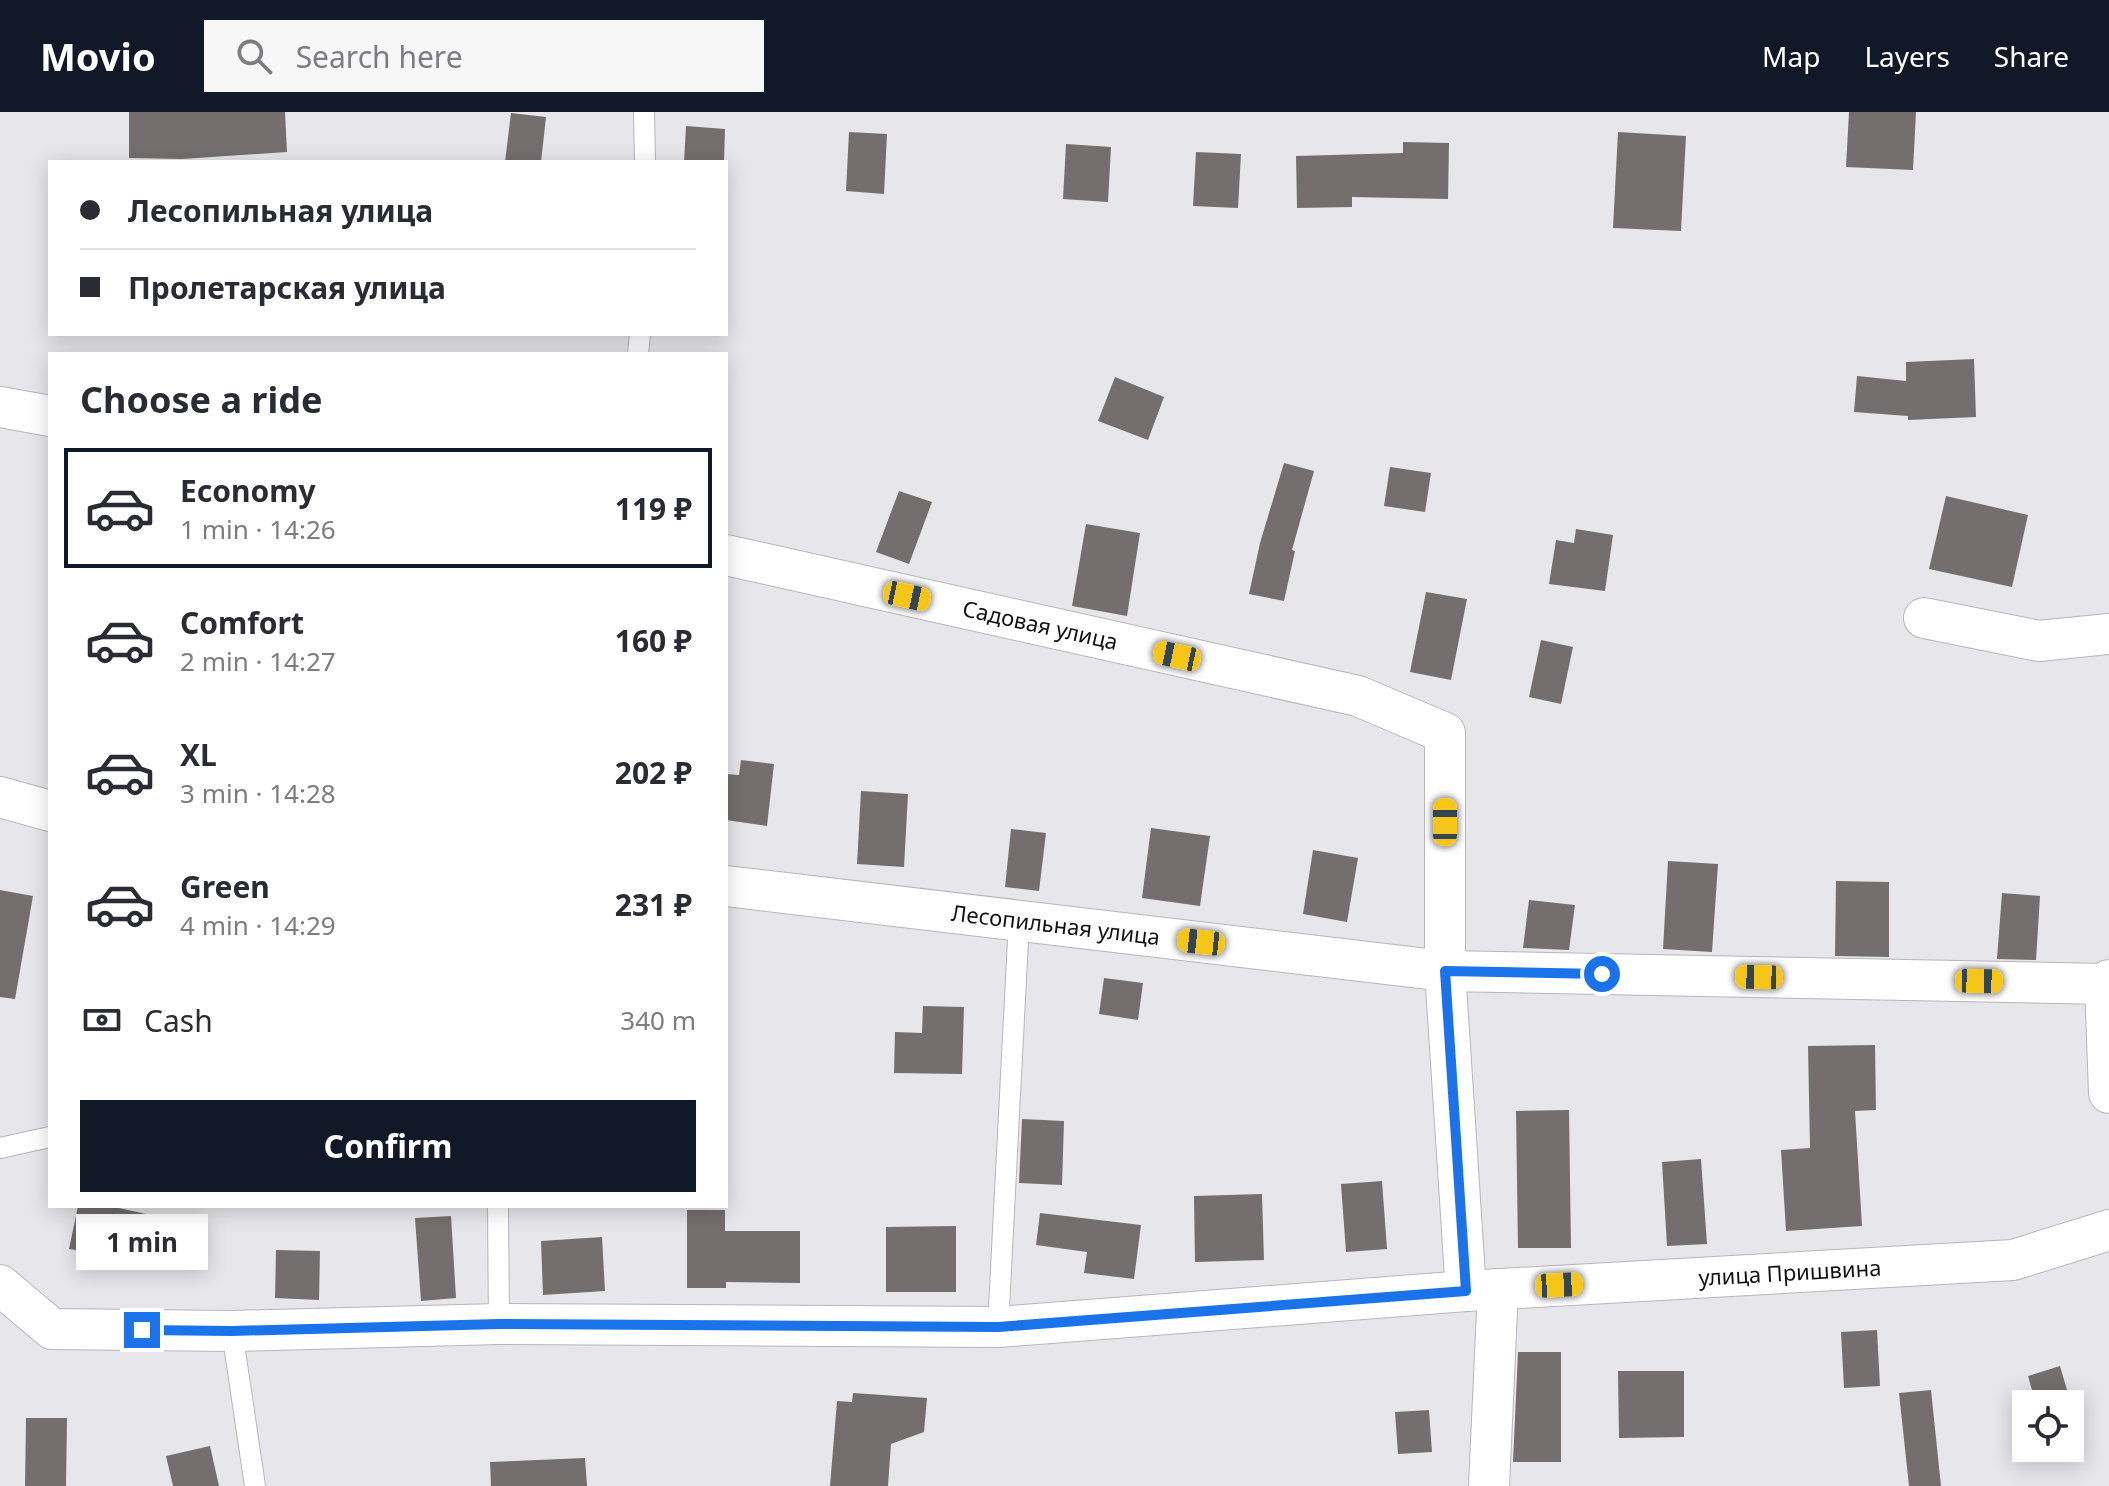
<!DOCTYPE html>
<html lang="en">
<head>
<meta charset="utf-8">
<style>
  :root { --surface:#fff; --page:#f7f7f7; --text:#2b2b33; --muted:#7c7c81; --line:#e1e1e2; --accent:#111827 }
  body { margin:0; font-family:"Noto Sans",sans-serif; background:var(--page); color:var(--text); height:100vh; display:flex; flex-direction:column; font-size:30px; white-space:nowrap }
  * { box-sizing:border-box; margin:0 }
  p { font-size:26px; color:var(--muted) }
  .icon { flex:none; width:44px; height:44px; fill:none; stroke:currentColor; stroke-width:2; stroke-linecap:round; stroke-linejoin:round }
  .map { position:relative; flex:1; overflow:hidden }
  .panel { position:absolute; left:48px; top:240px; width:680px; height:856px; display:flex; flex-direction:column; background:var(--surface); border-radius:0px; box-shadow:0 4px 20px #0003 }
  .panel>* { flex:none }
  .top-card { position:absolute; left:48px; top:48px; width:680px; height:176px; border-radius:0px; box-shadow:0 4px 20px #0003; display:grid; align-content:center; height:176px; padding:0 32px; background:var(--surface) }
  .tools { position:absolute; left:2012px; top:1278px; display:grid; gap:16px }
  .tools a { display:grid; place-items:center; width:72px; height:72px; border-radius:0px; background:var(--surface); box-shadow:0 4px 20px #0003; font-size:40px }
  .end { position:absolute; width:36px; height:36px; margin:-18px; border:10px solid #1a73e8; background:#fff; box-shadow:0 0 0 4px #fff }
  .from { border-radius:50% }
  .bubble { position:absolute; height:56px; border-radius:0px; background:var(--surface); box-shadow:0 4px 20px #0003; font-size:26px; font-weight:700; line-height:56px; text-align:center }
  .car { position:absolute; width:24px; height:48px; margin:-24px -12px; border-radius:10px; box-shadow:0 0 6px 2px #0007; background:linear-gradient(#f5c518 24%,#345 0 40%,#f5c518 0 76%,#345 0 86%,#f5c518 0) }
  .top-card b { display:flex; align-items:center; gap:28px; height:76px; font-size:30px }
  .top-card b+b { border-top:2px solid var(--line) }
  .top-card i { width:20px; height:20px; background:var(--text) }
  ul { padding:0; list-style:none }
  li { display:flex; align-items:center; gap:24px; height:120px; margin:0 16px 12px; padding:0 16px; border:4px solid transparent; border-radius:0px }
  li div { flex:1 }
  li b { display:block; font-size:30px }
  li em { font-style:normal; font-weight:700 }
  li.active { border-color:var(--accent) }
  li>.icon { width:72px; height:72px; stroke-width:1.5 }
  h2 { padding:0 32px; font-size:36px; line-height:96px }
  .pay { display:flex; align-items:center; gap:20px; height:88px; padding:0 32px; font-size:30px }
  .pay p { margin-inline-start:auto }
  .cta { display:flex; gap:16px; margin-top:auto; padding:16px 32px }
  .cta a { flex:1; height:92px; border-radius:0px; background:var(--accent); color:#fff; font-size:32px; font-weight:700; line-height:92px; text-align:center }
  header { display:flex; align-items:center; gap:48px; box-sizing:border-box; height:112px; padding:0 40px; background:var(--accent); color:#fff }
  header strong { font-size:38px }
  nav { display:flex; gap:44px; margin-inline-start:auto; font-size:28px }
  .search { width:560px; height:72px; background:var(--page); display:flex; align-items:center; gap:20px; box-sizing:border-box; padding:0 28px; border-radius:0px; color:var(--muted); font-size:30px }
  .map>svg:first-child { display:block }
  .building { fill:#746f6e }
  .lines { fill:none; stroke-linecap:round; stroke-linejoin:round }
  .lane-casing { stroke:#b6b6bb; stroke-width:22 }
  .street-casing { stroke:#b6b6bb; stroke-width:42 }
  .lane { stroke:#fff; stroke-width:20 }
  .street { stroke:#fff; stroke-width:40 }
  .route { stroke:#1a73e8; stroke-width:10 }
  .labels { text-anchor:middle; stroke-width:7; stroke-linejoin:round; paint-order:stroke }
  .street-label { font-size:22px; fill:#121214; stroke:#fff }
</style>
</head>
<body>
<header>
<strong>Movio</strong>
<div class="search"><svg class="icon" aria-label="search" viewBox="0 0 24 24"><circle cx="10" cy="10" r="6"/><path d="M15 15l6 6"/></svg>Search here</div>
<nav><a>Map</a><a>Layers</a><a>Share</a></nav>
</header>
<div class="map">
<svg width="2109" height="1374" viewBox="0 0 2109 1374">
  <rect width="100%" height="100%" fill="#e7e7eb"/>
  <g class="building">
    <path d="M129,0H285L287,40L182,47L129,46Z"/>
    <path d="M1849,0H1916L1913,58L1846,55Z"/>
    <path d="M511,1L546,5L541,50H505Z"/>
    <path d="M686,14L725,17L724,50H684Z"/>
    <path d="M849,20L887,22L884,82L846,79Z"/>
    <path d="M1618,20L1686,24L1681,119L1613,116Z"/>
    <path d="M1403,30L1449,31L1448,87L1352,85V95L1297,96L1296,44L1403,41Z"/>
    <path d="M1066,32L1111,35L1108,90L1063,87Z"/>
    <path d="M1196,40L1241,42L1238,96L1193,94Z"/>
    <path d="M1974,247L1976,305L1908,308V304L1854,300L1857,264L1906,269V250Z"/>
    <path d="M1115,265L1164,285L1148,328L1098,309Z"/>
    <path d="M1284,351L1314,359L1292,438L1295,439L1284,489L1249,482L1260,431Z"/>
    <path d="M1390,355L1431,361L1425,400L1384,394Z"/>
    <path d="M899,379L932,390L909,452L876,440Z"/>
    <path d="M1946,384L2028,403L2012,475L1929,457Z"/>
    <path d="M1086,412L1140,421L1127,504L1072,494Z"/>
    <path d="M1576,417L1613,423L1605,479L1549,472L1556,428L1574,431Z"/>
    <path d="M1426,480L1467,487L1451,568L1410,560Z"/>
    <path d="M1541,528L1573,535L1561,592L1529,585Z"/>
    <path d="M741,648L774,652L767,714L726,708V662L739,663Z"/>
    <path d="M861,679L908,682L904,755L857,752Z"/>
    <path d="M1151,716L1210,724L1200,794L1142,786Z"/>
    <path d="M1011,717L1046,721L1039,779L1005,775Z"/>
    <path d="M1313,738L1358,746L1347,810L1303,802Z"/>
    <path d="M1668,749L1718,752L1712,840L1663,837Z"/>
    <path d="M1836,769L1889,770V845L1835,844Z"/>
    <path d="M0,778L33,784L15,887L0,885Z"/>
    <path d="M2002,781L2040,784L2036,848L1997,847Z"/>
    <path d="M1529,788L1575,793L1569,838L1523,836Z"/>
    <path d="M1104,866L1143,871L1138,908L1099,902Z"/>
    <path d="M923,894L964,895L962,962L894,961L895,920L922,921Z"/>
    <path d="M1875,933L1876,998L1855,999L1862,1114L1786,1119L1781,1038L1810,1036L1808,934Z"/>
    <path d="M1569,998L1571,1136H1518L1516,999Z"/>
    <path d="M1022,1007L1064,1009L1062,1073L1019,1071Z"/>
    <path d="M1701,1047L1707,1132L1667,1134L1662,1050Z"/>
    <path d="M1382,1069L1387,1137L1346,1140L1341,1072Z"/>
    <path d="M1262,1082L1264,1148L1195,1150L1194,1084Z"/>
    <path d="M78,1094H110L146,1102L136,1150L117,1146L115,1154L86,1148L88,1140L69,1137Z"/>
    <path d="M687,1098H725V1119H800V1171L726,1170V1176H687Z"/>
    <path d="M1040,1101L1141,1113L1134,1167L1084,1161L1087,1140L1036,1133Z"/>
    <path d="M451,1104L456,1186L421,1189L415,1106Z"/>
    <path d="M956,1114V1180H886V1115Z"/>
    <path d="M602,1125L605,1179L543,1183L541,1129Z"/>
    <path d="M276,1138L320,1139L319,1188L275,1186Z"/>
    <path d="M1877,1218L1880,1274L1844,1276L1841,1220Z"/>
    <path d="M1518,1240H1561V1350H1513Z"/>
    <path d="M2060,1254L2082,1329L2070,1333V1292H2036L2028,1264Z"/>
    <path d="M1618,1259H1684V1325L1619,1326Z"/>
    <path d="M1931,1278L1941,1374H1909L1899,1281Z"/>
    <path d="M853,1281L927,1286L924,1320L891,1332L888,1374H830L837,1289L852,1290Z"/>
    <path d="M1429,1298L1432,1340L1398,1342L1395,1300Z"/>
    <path d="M26,1306H67L66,1374H25Z"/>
    <path d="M210,1334L219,1374H173L166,1344Z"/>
    <path d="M585,1346L587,1374H491L490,1350Z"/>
  </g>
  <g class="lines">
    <defs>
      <g id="lane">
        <path d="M644,0L645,50"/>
        <path d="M638,242L640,222"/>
        <path d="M0,1036L50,1025"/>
        <path d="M498,1094L499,1212"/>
        <path d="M998,1215L1019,809"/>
        <path d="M232,1219L255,1374"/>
      </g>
      <g id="street">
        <path d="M0,295L50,304"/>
        <path id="s1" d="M726,443L1358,584L1445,621V859L1466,1179"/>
        <path d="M1924,506L2039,529L2109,522"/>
        <path d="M0,685L50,699"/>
        <path id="s2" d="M726,774L1445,859L2105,872"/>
        <path d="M2109,868L2105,872L2109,981"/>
        <path id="s3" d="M0,1173L52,1217L232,1219L499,1212L998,1215L1466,1179L2013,1148L2109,1118"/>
        <path d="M1489,1374L1498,1177"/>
      </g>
    </defs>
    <use href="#lane" class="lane-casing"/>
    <use href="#street" class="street-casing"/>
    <use href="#lane" class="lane"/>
    <use href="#street" class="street"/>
  </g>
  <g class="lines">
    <path class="route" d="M142,1218L232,1219L499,1212L998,1215L1466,1179L1445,859L1602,862"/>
  </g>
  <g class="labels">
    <g class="street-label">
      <text dy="8" stroke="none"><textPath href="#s1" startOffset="322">Садовая улица</textPath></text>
      <text dy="8" stroke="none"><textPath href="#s2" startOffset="332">Лесопильная улица</textPath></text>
      <text dy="8" stroke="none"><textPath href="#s3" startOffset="1808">улица Пришвина</textPath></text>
    </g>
  </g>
</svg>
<div class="tools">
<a><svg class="icon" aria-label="locate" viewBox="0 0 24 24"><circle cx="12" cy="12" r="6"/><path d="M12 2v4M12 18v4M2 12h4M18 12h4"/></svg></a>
</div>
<i class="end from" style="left:1602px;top:862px"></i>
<i class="end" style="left:142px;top:1218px"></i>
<div class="bubble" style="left:76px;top:1102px;width:132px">1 min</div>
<i class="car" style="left:907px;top:484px;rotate:102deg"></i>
<i class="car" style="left:1177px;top:544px;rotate:282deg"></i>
<i class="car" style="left:1445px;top:710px;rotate:0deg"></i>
<i class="car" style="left:1201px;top:830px;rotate:276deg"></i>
<i class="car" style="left:1759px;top:865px;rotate:271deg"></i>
<i class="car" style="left:1979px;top:869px;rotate:91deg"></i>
<i class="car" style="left:1559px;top:1173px;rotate:87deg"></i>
<div class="top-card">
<b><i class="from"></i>Лесопильная улица</b>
<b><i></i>Пролетарская улица</b>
</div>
<section class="panel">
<h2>Choose a ride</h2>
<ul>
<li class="active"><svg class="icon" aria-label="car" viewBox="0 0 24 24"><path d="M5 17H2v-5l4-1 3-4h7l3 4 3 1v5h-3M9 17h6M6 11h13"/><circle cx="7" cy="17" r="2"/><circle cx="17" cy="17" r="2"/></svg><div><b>Economy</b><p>1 min · 14:26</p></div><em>119 ₽</em></li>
<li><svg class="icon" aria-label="car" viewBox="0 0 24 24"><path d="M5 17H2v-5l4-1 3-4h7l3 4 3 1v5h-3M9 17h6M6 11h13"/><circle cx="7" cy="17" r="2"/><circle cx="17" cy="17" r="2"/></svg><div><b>Comfort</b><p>2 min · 14:27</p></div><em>160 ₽</em></li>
<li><svg class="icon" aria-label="car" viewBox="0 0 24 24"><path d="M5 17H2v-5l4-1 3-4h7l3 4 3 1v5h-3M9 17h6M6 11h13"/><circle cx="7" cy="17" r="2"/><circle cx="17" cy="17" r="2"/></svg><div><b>XL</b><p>3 min · 14:28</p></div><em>202 ₽</em></li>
<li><svg class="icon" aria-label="car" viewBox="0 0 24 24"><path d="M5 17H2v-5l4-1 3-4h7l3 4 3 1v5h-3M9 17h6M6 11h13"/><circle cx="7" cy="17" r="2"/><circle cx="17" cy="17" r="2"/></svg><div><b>Green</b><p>4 min · 14:29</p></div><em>231 ₽</em></li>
</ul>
<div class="pay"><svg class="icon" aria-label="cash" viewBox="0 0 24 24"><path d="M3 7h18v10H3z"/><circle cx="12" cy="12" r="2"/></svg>Cash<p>340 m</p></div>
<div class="cta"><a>Confirm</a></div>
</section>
</div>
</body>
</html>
